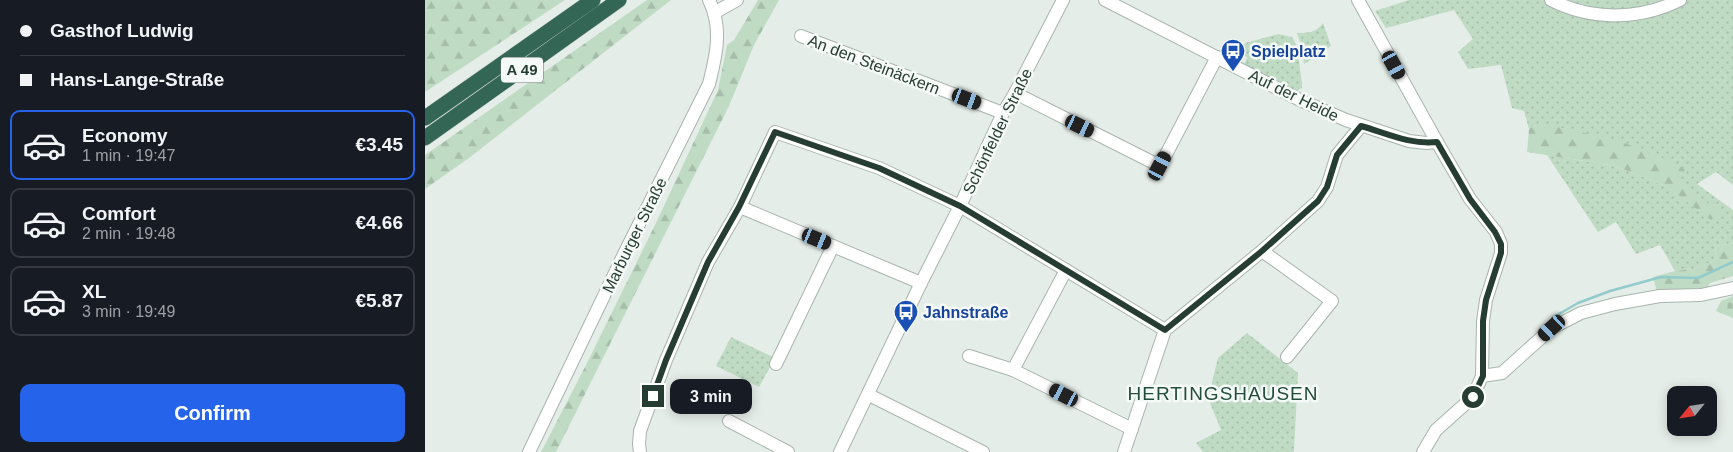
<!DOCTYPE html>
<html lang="en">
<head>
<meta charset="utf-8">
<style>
  :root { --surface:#171b24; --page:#20242c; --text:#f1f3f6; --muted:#9ea1a6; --line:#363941; --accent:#2563eb }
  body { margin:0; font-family:Arial,sans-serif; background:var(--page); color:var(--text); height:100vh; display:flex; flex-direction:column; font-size:19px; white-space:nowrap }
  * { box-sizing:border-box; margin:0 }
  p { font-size:16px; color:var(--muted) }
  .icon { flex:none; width:28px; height:28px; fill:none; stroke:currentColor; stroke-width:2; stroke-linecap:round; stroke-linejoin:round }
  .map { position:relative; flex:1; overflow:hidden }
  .panel { display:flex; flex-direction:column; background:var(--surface); width:425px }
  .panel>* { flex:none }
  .hud { display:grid; align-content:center; height:110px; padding:0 20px; background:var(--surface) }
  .needle { width:32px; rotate:240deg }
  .buttons { position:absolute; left:1242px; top:386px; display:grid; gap:10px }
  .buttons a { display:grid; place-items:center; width:50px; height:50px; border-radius:10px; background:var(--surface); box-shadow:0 2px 12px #0003; font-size:25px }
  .end { position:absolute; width:22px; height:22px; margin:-11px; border:6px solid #263d33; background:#fff; box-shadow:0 0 0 2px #fff }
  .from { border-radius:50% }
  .bubble { position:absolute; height:35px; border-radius:10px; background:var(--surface); box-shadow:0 2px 12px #0003; font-size:16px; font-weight:600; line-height:35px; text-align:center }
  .car { position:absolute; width:15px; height:30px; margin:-15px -8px; border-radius:6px; box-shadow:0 0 4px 1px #0007; background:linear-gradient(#222 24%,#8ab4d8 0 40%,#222 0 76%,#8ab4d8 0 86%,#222 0) }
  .hud b { display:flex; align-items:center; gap:18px; height:48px; font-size:19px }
  .hud b+b { border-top:1px solid var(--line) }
  .hud i { width:12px; height:12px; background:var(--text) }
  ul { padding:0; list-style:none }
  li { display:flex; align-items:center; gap:15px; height:70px; margin:0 10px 8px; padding:0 10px; border:2px solid var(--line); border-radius:10px }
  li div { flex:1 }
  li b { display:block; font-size:19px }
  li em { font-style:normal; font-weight:600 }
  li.active { border-color:var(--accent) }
  li>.icon { width:45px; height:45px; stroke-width:1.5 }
  .button { display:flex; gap:10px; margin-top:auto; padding:10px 20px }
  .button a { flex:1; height:58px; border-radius:10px; background:var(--accent); color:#fff; font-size:20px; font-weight:600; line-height:58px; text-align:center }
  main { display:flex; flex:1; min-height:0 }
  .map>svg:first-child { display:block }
  .grass { fill:url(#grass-dots) }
  .forest { fill:url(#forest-firs) }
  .cemetery { fill:url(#cemetery-stones) }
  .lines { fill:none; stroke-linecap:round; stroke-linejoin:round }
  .stream { stroke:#92cbcc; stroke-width:2.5 }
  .minor-casing { stroke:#a8b5ae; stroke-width:14 }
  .highway-casing { stroke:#c2c9c6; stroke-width:16 }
  .minor { stroke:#fff; stroke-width:12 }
  .highway { stroke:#346655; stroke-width:15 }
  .route { stroke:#263d33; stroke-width:6 }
  .labels { text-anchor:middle; stroke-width:5; stroke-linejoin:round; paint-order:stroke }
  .shield { fill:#f5f9f7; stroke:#64756e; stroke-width:1 }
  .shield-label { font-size:15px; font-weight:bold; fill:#263d33 }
  .transit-label { font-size:16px; font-weight:bold; fill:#164399; stroke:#f5f9f7; text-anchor:start }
  .street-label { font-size:16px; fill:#263d33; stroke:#f5f9f7 }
  .quarter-label { font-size:19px; letter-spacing:1px; fill:#234d3d; stroke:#f5f9f7 }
</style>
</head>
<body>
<main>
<section class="panel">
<div class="hud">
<b><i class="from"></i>Gasthof Ludwig</b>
<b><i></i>Hans-Lange-Straße</b>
</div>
<ul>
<li class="active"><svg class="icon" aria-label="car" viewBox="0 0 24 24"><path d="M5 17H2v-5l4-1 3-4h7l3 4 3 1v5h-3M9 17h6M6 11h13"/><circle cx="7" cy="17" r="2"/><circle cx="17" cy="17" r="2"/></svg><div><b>Economy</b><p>1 min · 19:47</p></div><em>€3.45</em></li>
<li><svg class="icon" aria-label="car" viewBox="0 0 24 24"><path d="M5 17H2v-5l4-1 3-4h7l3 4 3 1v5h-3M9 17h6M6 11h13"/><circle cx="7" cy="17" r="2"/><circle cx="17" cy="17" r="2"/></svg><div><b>Comfort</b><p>2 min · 19:48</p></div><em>€4.66</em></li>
<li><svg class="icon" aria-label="car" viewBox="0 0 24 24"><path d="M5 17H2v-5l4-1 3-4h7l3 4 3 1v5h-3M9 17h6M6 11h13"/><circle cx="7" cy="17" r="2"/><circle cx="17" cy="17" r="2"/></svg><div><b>XL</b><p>3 min · 19:49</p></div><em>€5.87</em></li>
</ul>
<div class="button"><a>Confirm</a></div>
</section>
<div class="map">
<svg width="1308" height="452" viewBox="0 0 1308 452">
  <defs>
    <pattern id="grass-dots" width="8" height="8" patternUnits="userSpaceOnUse" patternTransform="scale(1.25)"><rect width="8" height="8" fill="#c0dbc4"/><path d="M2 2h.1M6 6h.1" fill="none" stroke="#a5bda9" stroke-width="1.8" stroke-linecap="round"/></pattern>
    <pattern id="forest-firs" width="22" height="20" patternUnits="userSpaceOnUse" patternTransform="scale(1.25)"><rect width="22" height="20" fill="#c0dbc4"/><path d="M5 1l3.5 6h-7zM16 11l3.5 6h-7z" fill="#a5bda9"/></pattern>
    <pattern id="cemetery-stones" width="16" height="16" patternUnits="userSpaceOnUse" patternTransform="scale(1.25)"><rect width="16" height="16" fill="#c0dbc4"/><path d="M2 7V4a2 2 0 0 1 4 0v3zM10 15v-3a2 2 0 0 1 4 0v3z" fill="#a5bda9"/></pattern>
  </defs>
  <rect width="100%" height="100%" fill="#e5ede8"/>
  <g class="grass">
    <path d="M984,0H1308V185L1291,172L1272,184L1308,210V243L1290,246L1291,260L1268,269L1250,271L1235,245L1211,254L1191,222L1173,232L1122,155L1190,166L1241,186L1286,219L1253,182L1115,123L1104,129L1099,111L1087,108L1076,65L1043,69L1033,52L1048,39L1029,10L961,28L950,11Z"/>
    <path d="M898,23L906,46L893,56L879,64L876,45L872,33C883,33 891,33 898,23Z"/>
    <path d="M853,34L867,37L872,46L877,84V88L872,91L819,65L822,57L816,54L820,43Z"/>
    <path d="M822,333L873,373L869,452H778L771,443L796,430L783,398L793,358Z"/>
    <path d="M306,337L350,358L334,387L291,366Z"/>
  </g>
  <g class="forest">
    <path d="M0,0H140L0,92Z"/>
    <path d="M222,0H246L44,158L0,189V155Z"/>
    <path d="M333,0H354L329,45L304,106L131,452H116L161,365L231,223L293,90L302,45L309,40Z"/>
    <path d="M1115,123L1192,140L1250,163L1260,170L1253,182L1298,214L1286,220L1241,186L1190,166L1102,152L1104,129Z"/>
    <path d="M1308,243V276L1285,283L1281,290L1232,292L1228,277L1250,271L1268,269L1291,260L1290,246Z"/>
  </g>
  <path class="cemetery" d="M1308,296V318L1291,311L1296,301Z"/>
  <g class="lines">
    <path class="stream" d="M1127,318L1153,303L1185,291L1236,277L1273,278L1308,262"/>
    <defs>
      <g id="minor">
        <path d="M680,0L875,100L921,120L984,141L1001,143L1012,142"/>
        <path d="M933,0L1012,142L1045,199L1071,232L1076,244V253L1061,300L1058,321L1057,376L1048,397L1011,430L998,452"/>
        <path d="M1126,0C1167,21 1215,20 1255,0"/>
        <path d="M289,13L312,0"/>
        <path d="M376,36L578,113"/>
        <path d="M590,93L735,166L792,57"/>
        <path d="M315,207L496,283"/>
        <path d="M837,251L907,301L862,357"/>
        <path d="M544,356L588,370L707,429"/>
        <path d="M351,364L408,246"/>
        <path d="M588,370L641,270"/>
        <path d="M1057,376L1077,373L1127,328L1156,313L1190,304L1235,296L1276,295L1308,288"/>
        <path d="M444,395L558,452"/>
        <path d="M304,421L363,452"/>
        <path d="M104,452L199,254L284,84C291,56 298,28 284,0"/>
        <path d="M215,452L214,444L215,431L241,360L283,262L315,207L350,132L454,168L535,206L740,330"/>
        <path d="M415,452L496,283L535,206L578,113L590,93L638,0"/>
        <path d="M699,452L740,330L837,251L893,201L902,187L912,155L936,126"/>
      </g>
      <g id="highway">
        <path d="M0,118L168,0"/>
        <path d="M0,138L194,0"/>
      </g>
    </defs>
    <use href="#minor" class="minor-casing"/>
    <use href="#highway" class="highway-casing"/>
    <use href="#minor" class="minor"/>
    <use href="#highway" class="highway"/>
  </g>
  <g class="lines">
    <path class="route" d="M228,396L241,360L283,262L314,207L350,132L454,168L535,206L740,330L837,251L893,201L902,187L912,155L936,126C961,133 985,145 1012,142L1045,199L1070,232L1076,244V253L1061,300L1058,321V376L1048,397"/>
  </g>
  <defs>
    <symbol id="bus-pin" viewBox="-11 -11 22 30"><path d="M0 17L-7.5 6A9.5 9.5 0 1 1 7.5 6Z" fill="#1a4fb4" stroke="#f5f9f7"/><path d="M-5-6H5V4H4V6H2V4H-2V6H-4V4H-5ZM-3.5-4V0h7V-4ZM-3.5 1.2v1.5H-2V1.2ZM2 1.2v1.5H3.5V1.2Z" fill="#fff"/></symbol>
  </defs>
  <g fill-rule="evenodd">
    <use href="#bus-pin" x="794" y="37" width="28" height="38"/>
    <use href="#bus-pin" x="467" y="298" width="28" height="38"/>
  </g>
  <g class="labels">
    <rect class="shield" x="76" y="57.5" width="42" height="25" rx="4"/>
    <g class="shield-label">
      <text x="97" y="75">A 49</text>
    </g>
    <g class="transit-label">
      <text x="826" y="57">Spielplatz</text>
      <text x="498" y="318">Jahnstraße</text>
    </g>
    <g class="street-label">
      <text transform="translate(449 64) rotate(21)" y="6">An den Steinäckern</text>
      <text transform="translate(869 95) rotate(26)" y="6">Auf der Heide</text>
      <text transform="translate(572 131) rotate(-64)" y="6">Schönfelder Straße</text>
      <text transform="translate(209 235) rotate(-64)" y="6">Marburger Straße</text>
    </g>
    <g class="quarter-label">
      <text x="798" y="400">HERTINGSHAUSEN</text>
    </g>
  </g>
</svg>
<div class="buttons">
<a><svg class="needle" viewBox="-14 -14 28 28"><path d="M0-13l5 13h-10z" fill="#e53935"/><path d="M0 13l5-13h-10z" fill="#9ea1a6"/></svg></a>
</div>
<i class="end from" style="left:1048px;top:397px"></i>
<i class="end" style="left:228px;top:396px"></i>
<div class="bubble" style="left:245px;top:379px;width:82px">3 min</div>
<i class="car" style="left:969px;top:65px;rotate:151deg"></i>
<i class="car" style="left:542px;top:99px;rotate:111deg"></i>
<i class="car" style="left:655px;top:126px;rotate:116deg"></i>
<i class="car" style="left:735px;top:166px;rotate:28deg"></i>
<i class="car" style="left:392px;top:239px;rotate:112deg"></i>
<i class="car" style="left:1127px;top:328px;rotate:228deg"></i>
<i class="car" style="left:639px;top:395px;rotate:297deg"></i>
</div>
</main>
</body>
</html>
